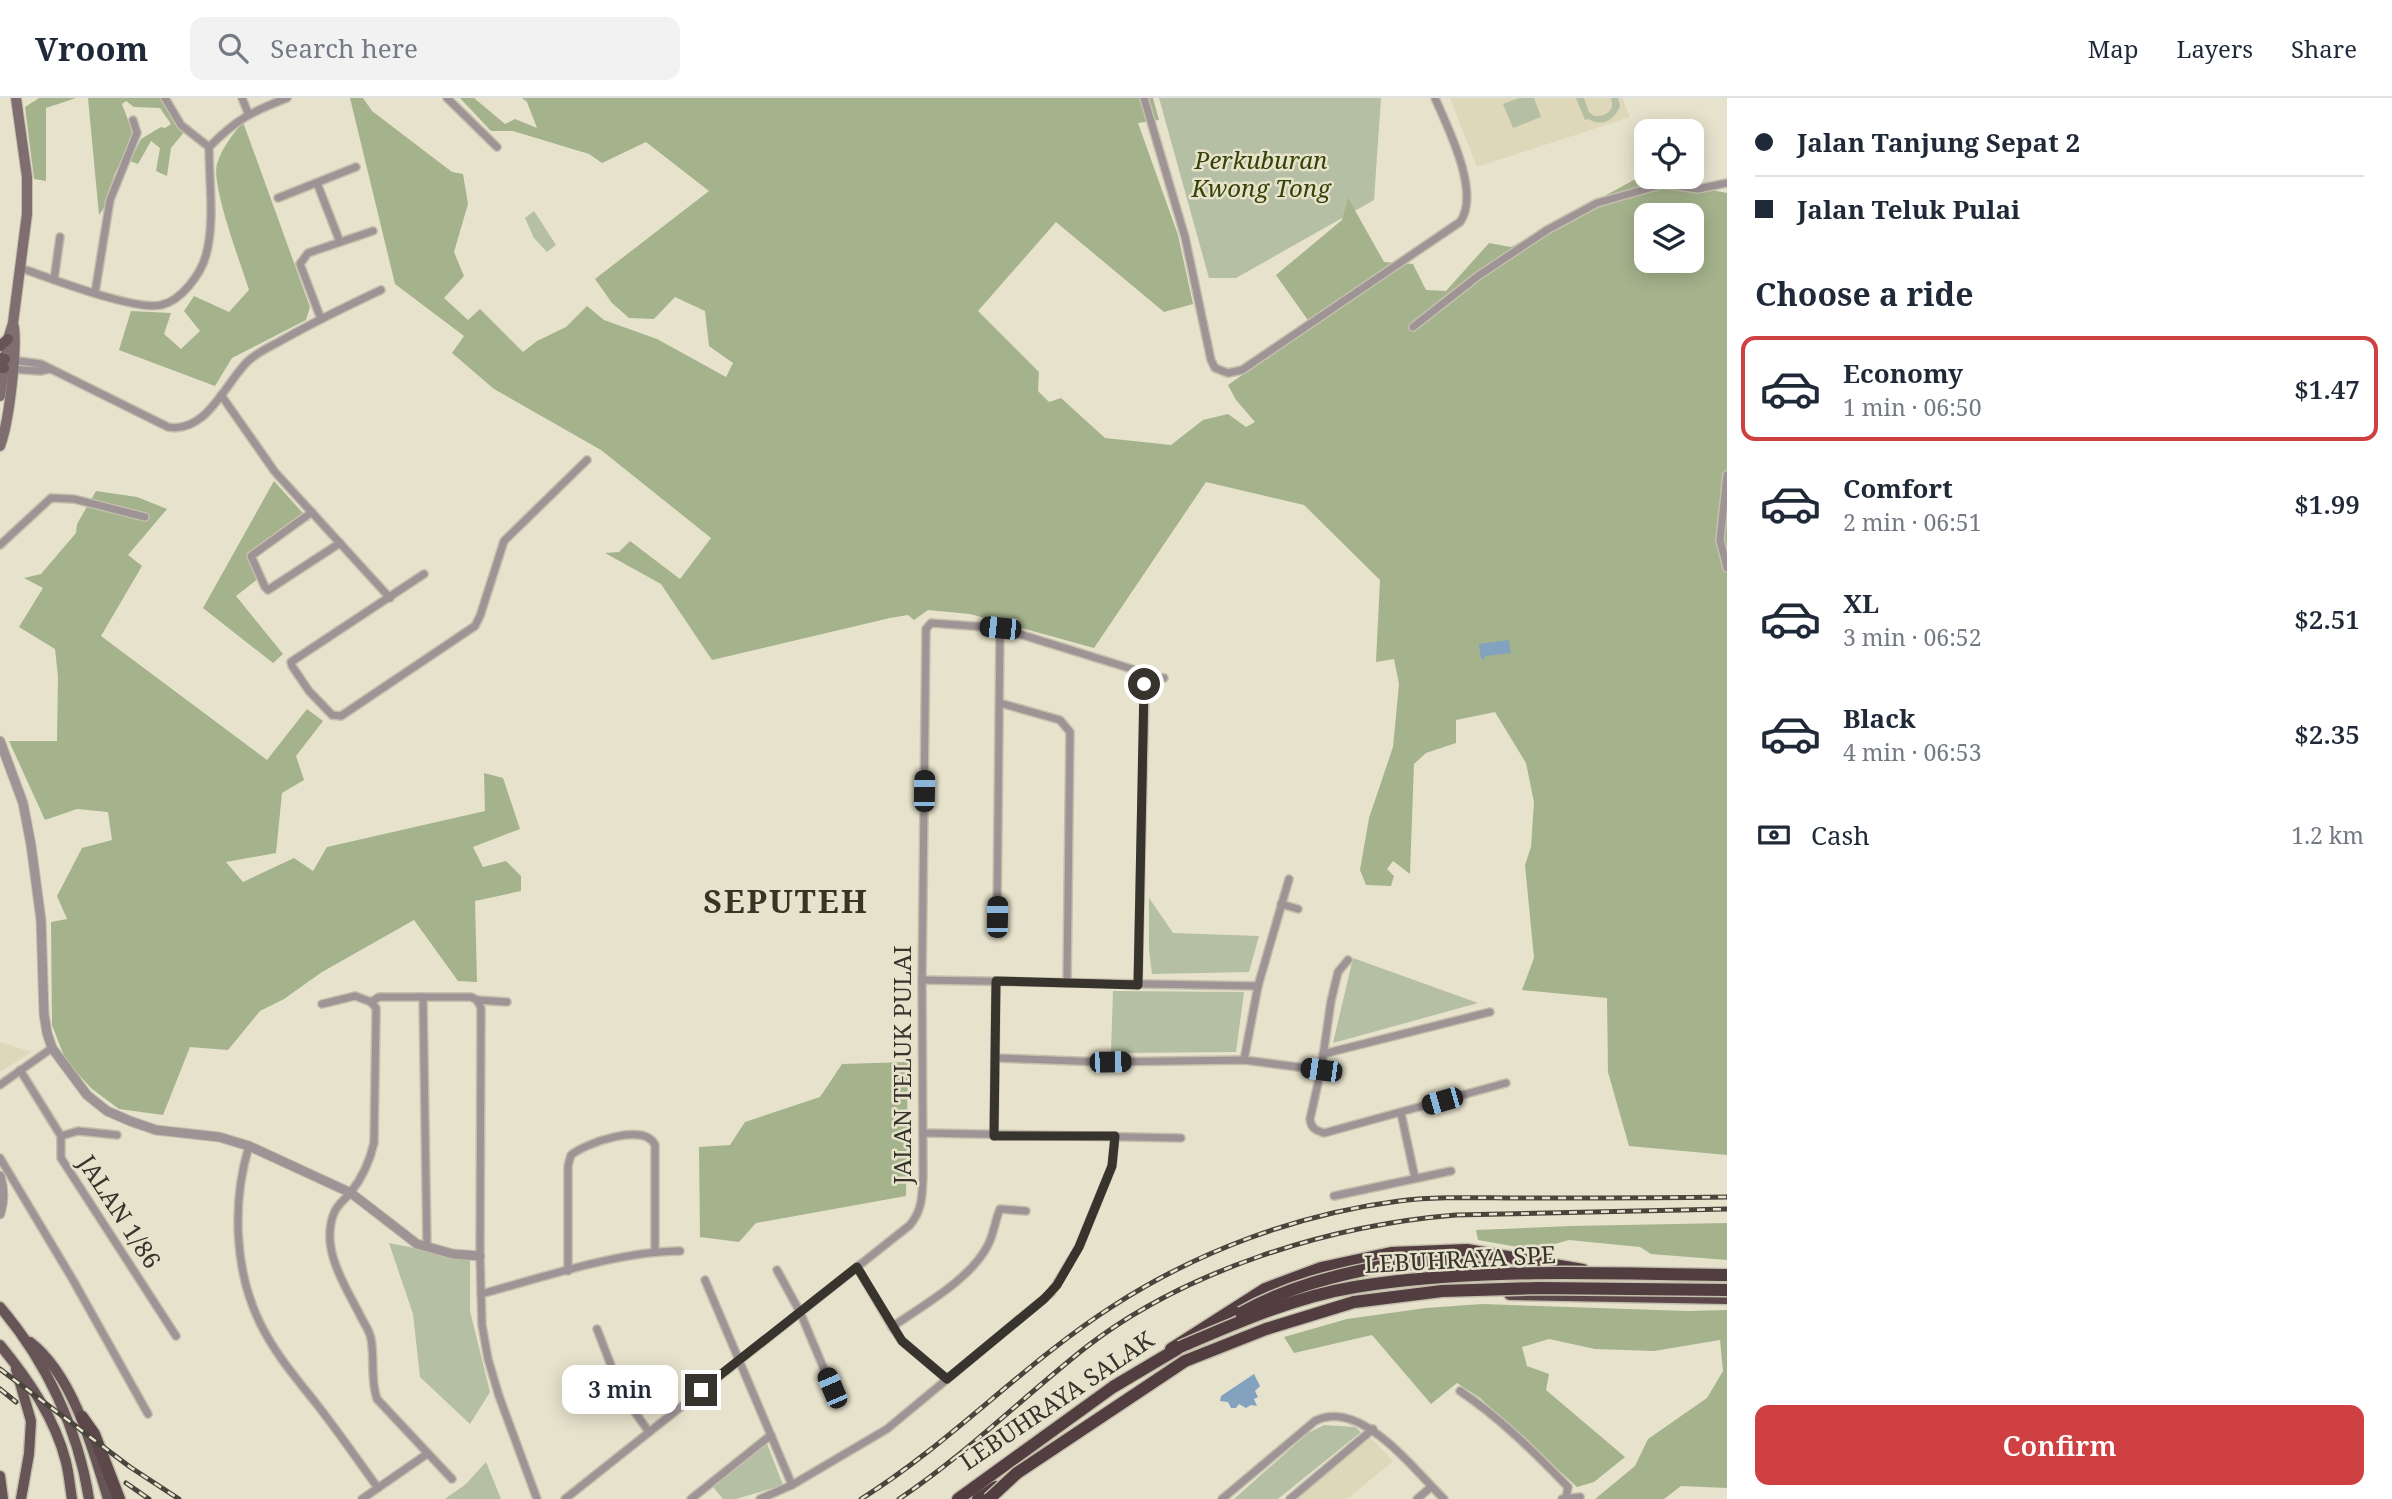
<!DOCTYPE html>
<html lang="en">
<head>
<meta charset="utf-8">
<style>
  :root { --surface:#fff; --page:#f2f2f3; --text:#1f2937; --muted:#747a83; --line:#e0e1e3; --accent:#cf4042 }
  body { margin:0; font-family:"Noto Serif",serif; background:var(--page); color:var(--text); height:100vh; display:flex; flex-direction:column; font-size:26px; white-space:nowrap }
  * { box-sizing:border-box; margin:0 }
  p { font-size:23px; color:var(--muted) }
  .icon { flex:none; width:38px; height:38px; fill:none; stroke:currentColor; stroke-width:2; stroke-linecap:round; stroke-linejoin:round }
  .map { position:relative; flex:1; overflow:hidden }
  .details { display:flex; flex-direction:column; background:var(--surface); width:665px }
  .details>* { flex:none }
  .hud { display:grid; align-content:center; height:154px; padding:0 28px; background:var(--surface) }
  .controls { position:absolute; left:1634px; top:21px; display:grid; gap:14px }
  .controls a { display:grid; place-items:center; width:70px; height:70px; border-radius:14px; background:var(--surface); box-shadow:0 4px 18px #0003; font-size:35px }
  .end { position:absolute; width:32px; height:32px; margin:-16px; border:9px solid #36342c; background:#fff; box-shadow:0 0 0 4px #fff }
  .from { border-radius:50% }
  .bubble { position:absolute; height:49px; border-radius:14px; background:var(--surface); box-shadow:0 4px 18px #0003; font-size:23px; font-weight:600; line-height:49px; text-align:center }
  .car { position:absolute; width:21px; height:42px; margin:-21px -10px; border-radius:9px; box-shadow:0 0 5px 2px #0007; background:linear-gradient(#222 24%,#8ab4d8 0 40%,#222 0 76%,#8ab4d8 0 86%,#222 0) }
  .hud b { display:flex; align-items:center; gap:24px; height:66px; font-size:26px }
  .hud b+b { border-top:2px solid var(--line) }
  .hud i { width:18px; height:18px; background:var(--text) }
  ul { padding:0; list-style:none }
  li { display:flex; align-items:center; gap:21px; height:105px; margin:0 14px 10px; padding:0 14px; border:4px solid transparent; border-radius:14px }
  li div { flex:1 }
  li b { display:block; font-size:26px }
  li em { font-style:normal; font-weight:600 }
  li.active { border-color:var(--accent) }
  li>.icon { width:63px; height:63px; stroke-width:1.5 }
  h2 { padding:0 28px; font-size:32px; line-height:84px }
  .pay { display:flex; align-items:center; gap:18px; height:77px; padding:0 28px; font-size:26px }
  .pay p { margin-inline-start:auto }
  .primary-button { display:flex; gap:14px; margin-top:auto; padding:14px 28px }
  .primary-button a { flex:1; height:80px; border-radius:14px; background:var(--accent); color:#fff; font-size:28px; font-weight:600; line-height:80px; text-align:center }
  header { display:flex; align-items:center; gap:42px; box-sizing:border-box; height:98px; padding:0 35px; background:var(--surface); border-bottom:2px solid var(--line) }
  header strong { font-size:33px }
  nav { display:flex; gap:38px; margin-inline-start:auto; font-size:24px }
  .search { width:490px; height:63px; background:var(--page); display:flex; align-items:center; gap:18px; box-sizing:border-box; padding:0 24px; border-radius:14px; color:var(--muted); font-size:26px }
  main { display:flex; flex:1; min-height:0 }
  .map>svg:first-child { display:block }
  .built { fill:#dfd7ba }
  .green { fill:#b4bfa3 }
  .forest { fill:#a4b38c; fill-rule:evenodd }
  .water { fill:#82a2bf }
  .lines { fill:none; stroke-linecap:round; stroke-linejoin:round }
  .minor-casing { stroke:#c4bfac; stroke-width:10 }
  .tertiary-casing { stroke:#c4bfac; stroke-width:11 }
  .secondary-casing { stroke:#c4bfac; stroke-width:12 }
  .primary-casing { stroke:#c4bfac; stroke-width:13 }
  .trunk-casing { stroke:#c4bfac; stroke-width:15 }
  .motorway-casing { stroke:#c4bfac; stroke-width:15 }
  .minor { stroke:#9e9395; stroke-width:7 }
  .tertiary { stroke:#9e9395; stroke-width:9 }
  .secondary { stroke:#7e6e70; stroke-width:10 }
  .primary { stroke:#665456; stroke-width:10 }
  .trunk { stroke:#5c484b; stroke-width:12 }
  .motorway { stroke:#523d40; stroke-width:12 }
  .rail-casing { stroke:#48463c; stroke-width:5 }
  .rail { stroke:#e7e2cc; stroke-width:2.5; stroke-dasharray:8; stroke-linecap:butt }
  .motorway-bridge-casing { stroke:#c4bfac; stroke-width:15; stroke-linecap:butt }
  .motorway-bridge { stroke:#523d40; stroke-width:12 }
  .route { stroke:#36342c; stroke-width:9 }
  .labels { text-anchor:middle; stroke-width:5; stroke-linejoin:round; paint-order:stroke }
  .park-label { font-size:24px; font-style:italic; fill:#334405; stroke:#e7e2cc }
  .street-label { font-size:24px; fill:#36342c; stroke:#e7e2cc }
  .district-label { font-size:32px; font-weight:bold; letter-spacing:2px; fill:#393423; stroke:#e7e2cc }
</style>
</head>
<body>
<header>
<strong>Vroom</strong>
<div class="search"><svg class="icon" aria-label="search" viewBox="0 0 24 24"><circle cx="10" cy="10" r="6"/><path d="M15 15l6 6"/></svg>Search here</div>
<nav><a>Map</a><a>Layers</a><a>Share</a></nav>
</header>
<main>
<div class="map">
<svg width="1727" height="1401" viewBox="0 0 1727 1401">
  <rect width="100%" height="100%" fill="#e7e2cc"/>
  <g class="built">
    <path d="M1450,0H1622L1630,19L1477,69Z"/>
    <path d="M0,944L32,954L0,974Z"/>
    <path d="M1369,1338L1393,1363L1347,1401H1291Z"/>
  </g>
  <g class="green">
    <path d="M1159,0H1381L1374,102L1236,180H1209Z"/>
    <path d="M1519,0H1534L1541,19L1513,30L1503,6Z"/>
    <path d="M1576,0H1584L1589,14L1594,18C1606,19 1615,13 1611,0H1618L1620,8C1614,23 1602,29 1588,21L1585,22Z"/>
    <path d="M534,113L556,147L547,154L534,140L525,120Z"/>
    <path d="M1149,800L1173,835L1259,838L1249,874L1152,876L1149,852Z"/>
    <path d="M1353,860L1478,905L1333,945Z"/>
    <path d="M1113,893L1244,894L1236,954L1111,955Z"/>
    <path d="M389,1145L470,1161V1213L490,1294L470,1326L420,1279L413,1216Z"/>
    <path d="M1324,1327L1355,1329L1361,1334L1278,1401H1234L1308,1335Z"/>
    <path d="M766,1343L783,1387L736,1401H723L713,1389Z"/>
    <path d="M486,1364L501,1401H445L466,1386Z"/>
  </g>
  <g class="forest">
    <path d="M39,0H76L46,10V83L34,81L25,9Z"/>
    <path d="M88,0H168L185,33L171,50L167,78L156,73L160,50L151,43L138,66L130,63L141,41L161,29L165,30L171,26L160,10L134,9L126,3L122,6L134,38L115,75L104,110L99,117Z"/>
    <path d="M350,0H363L372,13L452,74L463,76L468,106L454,154L464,178L444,200L468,222L480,211L523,254L537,243L566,229L587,208L604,222L657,241L726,279L733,265L709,248L705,213L675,199L654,221L629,220L612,205L595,181L709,93L646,44L602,65L589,56L513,33H491L460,0H474L505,26L515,21L537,30L527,4L522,0H1153L1159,22L1138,25L1178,137L1193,206L1164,214L1056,124L978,213L1039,274L1038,293L1049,304L1061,300L1105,340L1171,347L1203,322L1228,316L1246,329L1255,324L1236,302L1228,287L1312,228L1276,177L1342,122L1348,100L1384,164L1413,166L1426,192L1446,193L1489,145L1511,149L1641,78L1727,95V1057L1629,1048L1608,974L1607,900L1522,892L1534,860L1525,767L1531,749L1534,704L1526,665L1495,614L1456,622V645L1426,655L1414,666L1410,776L1393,763L1387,771L1394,778L1391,788L1366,787L1360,772L1369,720L1393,649L1399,586L1394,561L1376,564L1380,482L1304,407L1206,384L1094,550L970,516L928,512L914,522L908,517L890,520L712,562L661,486L605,455L619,454L630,443L680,481L711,440L601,352L494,291L452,255L464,238L395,186ZM1647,117H1692V163H1647Z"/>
    <path d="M243,24L310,209L306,222L232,260L215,288L119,252L131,213L171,215L164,236L181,251L200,233L184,213L194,198L229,214L249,192C241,166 211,88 217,66C222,50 232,37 243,24Z"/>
    <path d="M274,383L310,423L296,422L247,460L260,479L236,498L283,556L273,565L203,510Z"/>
    <path d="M96,393L137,399L167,411L128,457L142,468L101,538L267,662L307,611L323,623L296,658L304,682L282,695L276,755L226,764L243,784L294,760L313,773L327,749L485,713L484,675L503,680L520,731L473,749L483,769L506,763L521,778V793L475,803L477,884L458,883L414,822L322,874L284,901L260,913L228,952L190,949L163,1017L119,1011L92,991L66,963L52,927L51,824L67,821L57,798L82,750L112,742L108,714L77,711L45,722L9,643H57L58,579L55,551L19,529L43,490L24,480L41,476L76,435L77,426Z"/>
    <path d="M908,964L906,1098L756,1125L739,1144L700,1139L699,1049L730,1047L745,1024L820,999L842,966Z"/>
    <path d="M1727,1125V1162L1651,1156L1640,1149L1569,1142L1534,1152L1478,1142L1476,1132L1571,1128Z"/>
    <path d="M1482,1206L1687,1213L1727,1212V1390L1681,1388L1664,1401H1595L1635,1368L1648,1341L1707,1300L1723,1273L1720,1242L1654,1253L1595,1251L1549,1241L1522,1249L1527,1268L1549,1276L1546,1292L1625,1359L1594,1384L1577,1389L1480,1300L1457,1285L1431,1306L1372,1237L1294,1255L1284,1239L1347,1221L1426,1210Z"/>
  </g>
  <g class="water">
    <path d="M1509,542L1511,555L1485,558V561H1481L1479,546Z"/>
    <path d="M1254,1276L1260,1288L1255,1293L1258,1299L1254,1301L1257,1308L1251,1307L1246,1310L1239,1306L1236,1310H1231L1228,1304L1220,1303L1221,1298Z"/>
  </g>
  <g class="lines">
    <defs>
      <g id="minor">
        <path d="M165,0L181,27L209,49"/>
        <path d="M242,0L248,15"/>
        <path d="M447,0L497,49"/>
        <path d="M1144,0L1185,139L1211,262L1215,270L1228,275L1242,272L1460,124C1481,95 1448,30 1435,0"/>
        <path d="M317,85L340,144"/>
        <path d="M278,100L356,69"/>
        <path d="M21,170C49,180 135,213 161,207C181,203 201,176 206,157C215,125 209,83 209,49C237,21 251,14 287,0"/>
        <path d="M54,182L60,139"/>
        <path d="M95,195L110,102L137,35L133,22"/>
        <path d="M321,221L300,166L308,155L373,133"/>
        <path d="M1413,229L1478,178L1547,132L1597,105L1664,86L1698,91L1727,85"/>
        <path d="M12,262L41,266L168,329C206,336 225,286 247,264C257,254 272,248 284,241C316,223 349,207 381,192"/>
        <path d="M10,271L40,273L50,271"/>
        <path d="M221,297L275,374L390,500"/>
        <path d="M1727,377L1720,442L1727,470"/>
        <path d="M312,414L251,458L265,489L268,492L340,445"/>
        <path d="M0,447L51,400L74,401L145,419"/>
        <path d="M424,476L291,564L292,568L309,593L332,617L341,618L475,528L480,518L504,443L587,362"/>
        <path d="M1142,581L1164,580"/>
        <path d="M1000,605L1060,622L1070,634L1067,885"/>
        <path d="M1281,806L1298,811"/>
        <path d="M997,819L1000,530"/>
        <path d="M1348,862L1338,874L1331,903L1321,972L1310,1021C1311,1030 1315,1032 1324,1035L1506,985"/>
        <path d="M922,882L1258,888"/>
        <path d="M423,899L427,1149"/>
        <path d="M477,902L481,910L480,1158L482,1227L488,1261L499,1298L537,1401"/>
        <path d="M371,904L376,910V917L374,1045C370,1062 362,1080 351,1094C345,1102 338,1105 334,1115C320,1150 344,1186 360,1217C363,1224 370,1233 371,1241C375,1261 370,1281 377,1301L452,1381"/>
        <path d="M371,904L379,899H471L477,902L507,904"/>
        <path d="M322,906L355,898L371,904"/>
        <path d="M1323,956L1490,914"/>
        <path d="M995,960L1102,964L1244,962L1321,972"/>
        <path d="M1244,962L1258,888L1289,781"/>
        <path d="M20,972L61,1038V1060L176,1238"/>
        <path d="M0,987L52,950"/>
        <path d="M1401,1015L1415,1080"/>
        <path d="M923,1035L1181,1040"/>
        <path d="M61,1038L78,1033L117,1037"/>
        <path d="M994,1038L996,883"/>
        <path d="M249,1048C232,1104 234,1172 260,1225C274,1254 295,1279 315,1304C337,1332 357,1361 378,1390"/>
        <path d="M0,1060L73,1182L148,1316"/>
        <path d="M1334,1098L1451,1073"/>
        <path d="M857,1169L892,1229L902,1243L947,1281"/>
        <path d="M777,1172L800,1214L832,1290"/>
        <path d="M568,1173V1068L571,1057C586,1045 644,1024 655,1047V1153"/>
        <path d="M705,1182L792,1387"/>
        <path d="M481,1196C541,1180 619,1153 680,1153"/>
        <path d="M892,1229C922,1208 971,1181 988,1147C994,1136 995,1122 1000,1111L1026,1113"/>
        <path d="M597,1231L622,1296L649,1334"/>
        <path d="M1460,1293C1499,1319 1535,1355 1568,1389L1566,1400"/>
        <path d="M362,1401L427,1356"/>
        <path d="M565,1401L910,1127C923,1111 922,1097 923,1078L922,882L926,531L931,525L1000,530L1132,571L1142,581L1145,592L1138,887"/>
        <path d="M691,1401L771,1337"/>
        <path d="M760,1401L792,1387L887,1331L1051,1195L1079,1149L1112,1068L1115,1038"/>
        <path d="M1222,1401L1315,1323C1361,1300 1414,1372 1444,1401"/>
        <path d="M1290,1401L1373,1331"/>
        <path d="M1417,1401L1431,1389"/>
        <path d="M1562,1401L1580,1399"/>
      </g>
      <g id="tertiary">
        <path d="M0,643L23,705L31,747L41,822L44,916L47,935L52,950L87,997L107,1013L130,1023L156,1032L219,1039L249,1048L351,1095L417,1146L453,1156L480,1158"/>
        <path d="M0,1078C4,1091 4,1103 0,1116"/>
      </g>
      <g id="secondary">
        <path d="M0,298L8,241L13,225L27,116V79L16,0"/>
        <path d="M0,348C9,325 17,254 14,229"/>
      </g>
      <g id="primary">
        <path d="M0,248L8,241"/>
        <path d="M0,260L5,261"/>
        <path d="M0,270H4"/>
        <path d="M0,1209C46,1263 78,1331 89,1401"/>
        <path d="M30,1244C73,1277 93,1351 108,1401"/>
        <path d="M0,1247C28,1281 55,1320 66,1364C69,1376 70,1389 72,1401"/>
        <path d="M16,1271L31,1323L29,1356L21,1401"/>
        <path d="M0,1378L3,1401"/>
      </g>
      <g id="trunk">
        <path d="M1510,1196L1727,1200"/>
        <path d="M82,1319L94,1336L119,1401"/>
      </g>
      <g id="motorway">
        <path d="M1388,1167L1439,1163L1498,1173"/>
        <path d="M1171,1251L1265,1191L1321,1170L1391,1155L1467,1152L1583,1172"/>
        <path d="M958,1401L1113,1289L1177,1251"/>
        <path d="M978,1401L996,1389"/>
      </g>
    </defs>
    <use href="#minor" class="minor-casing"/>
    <use href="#tertiary" class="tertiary-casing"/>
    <use href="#secondary" class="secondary-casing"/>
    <use href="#primary" class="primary-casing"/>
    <use href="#trunk" class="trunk-casing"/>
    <use href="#motorway" class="motorway-casing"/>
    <use href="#minor" class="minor"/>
    <use href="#tertiary" class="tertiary"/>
    <use href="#secondary" class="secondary"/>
    <use href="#primary" class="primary"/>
    <use href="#trunk" class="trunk"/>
    <use href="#motorway" class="motorway"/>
    <defs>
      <g id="rail">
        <path d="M0,1271L130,1369L179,1401"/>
        <path d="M0,1291L16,1304"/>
        <path d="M126,1385L149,1401"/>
        <path d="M861,1401C951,1345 1024,1265 1113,1208C1198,1153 1298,1116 1399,1103C1439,1098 1480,1100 1520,1100C1589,1100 1658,1100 1727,1099"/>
        <path d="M899,1401C965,1357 1022,1300 1085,1250C1185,1172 1330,1127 1456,1117L1727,1111"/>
      </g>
    </defs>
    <use href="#rail" class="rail-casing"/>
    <use href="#rail" class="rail"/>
    <defs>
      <g id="motorway-bridge">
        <path d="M1241,1215C1287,1189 1336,1177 1388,1167"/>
        <path d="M1180,1249C1236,1225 1294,1199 1355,1189C1477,1169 1604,1176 1727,1177"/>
        <path d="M989,1401L1017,1375L1185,1263L1266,1231L1354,1204L1442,1193L1538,1190L1727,1192"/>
      </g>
    </defs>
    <use href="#motorway-bridge" class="motorway-bridge-casing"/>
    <use href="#motorway-bridge" class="motorway-bridge"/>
  </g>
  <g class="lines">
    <path class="route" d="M701,1292L857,1169L902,1243L947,1281L1044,1201L1057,1187L1079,1149L1112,1068L1115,1038H994L996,883L1138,887L1144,586"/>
  </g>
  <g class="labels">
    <g class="park-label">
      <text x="1261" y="71">Perkuburan<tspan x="1261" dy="28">Kwong Tong</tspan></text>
    </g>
    <g class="street-label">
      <text transform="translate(903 967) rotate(-90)" y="8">JALAN TELUK PULAI</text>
      <text transform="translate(119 1114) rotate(57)" y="8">JALAN 1/86</text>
      <text transform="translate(1460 1162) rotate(-3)" y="8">LEBUHRAYA SPE</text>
      <text transform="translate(1057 1303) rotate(-34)" y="8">LEBUHRAYA SALAK</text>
    </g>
    <g class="district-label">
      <text x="786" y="815">SEPUTEH</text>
    </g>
  </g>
</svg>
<div class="controls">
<a><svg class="icon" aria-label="locate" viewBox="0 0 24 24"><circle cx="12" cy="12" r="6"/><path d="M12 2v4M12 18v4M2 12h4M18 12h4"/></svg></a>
<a><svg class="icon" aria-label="layers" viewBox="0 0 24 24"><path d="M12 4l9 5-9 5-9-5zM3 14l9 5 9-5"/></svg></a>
</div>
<i class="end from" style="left:1144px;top:586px"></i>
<i class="end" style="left:701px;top:1292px"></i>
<div class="bubble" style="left:562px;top:1267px;width:116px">3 min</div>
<i class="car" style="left:1000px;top:530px;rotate:276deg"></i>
<i class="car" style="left:924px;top:693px;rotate:1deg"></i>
<i class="car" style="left:997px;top:819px;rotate:1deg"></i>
<i class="car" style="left:1110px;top:964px;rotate:89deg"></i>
<i class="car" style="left:1321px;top:972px;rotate:278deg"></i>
<i class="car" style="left:1442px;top:1003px;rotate:254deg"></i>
<i class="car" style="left:832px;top:1290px;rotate:337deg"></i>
</div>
<section class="details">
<div class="hud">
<b><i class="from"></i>Jalan Tanjung Sepat 2</b>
<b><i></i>Jalan Teluk Pulai</b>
</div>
<h2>Choose a ride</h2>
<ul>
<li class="active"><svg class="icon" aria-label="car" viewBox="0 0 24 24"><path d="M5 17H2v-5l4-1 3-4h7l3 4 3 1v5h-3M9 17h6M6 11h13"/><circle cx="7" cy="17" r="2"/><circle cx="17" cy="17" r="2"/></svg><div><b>Economy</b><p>1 min · 06:50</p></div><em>$1.47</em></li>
<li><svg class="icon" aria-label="car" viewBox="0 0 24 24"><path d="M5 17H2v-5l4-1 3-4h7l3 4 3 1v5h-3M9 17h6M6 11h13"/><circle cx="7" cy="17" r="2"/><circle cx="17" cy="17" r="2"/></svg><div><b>Comfort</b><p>2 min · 06:51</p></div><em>$1.99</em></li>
<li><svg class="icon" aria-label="car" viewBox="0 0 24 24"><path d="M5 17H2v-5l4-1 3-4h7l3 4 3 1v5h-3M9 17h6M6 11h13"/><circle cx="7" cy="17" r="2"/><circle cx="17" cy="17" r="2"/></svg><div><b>XL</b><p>3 min · 06:52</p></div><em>$2.51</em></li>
<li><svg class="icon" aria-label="car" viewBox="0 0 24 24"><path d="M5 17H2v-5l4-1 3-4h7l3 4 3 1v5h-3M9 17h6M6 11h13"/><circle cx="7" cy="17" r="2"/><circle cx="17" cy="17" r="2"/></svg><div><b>Black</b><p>4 min · 06:53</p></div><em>$2.35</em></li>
</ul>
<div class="pay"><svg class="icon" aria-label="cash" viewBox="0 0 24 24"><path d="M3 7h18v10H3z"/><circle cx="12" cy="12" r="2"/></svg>Cash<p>1.2 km</p></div>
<div class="primary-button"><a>Confirm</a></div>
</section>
</main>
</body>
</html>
